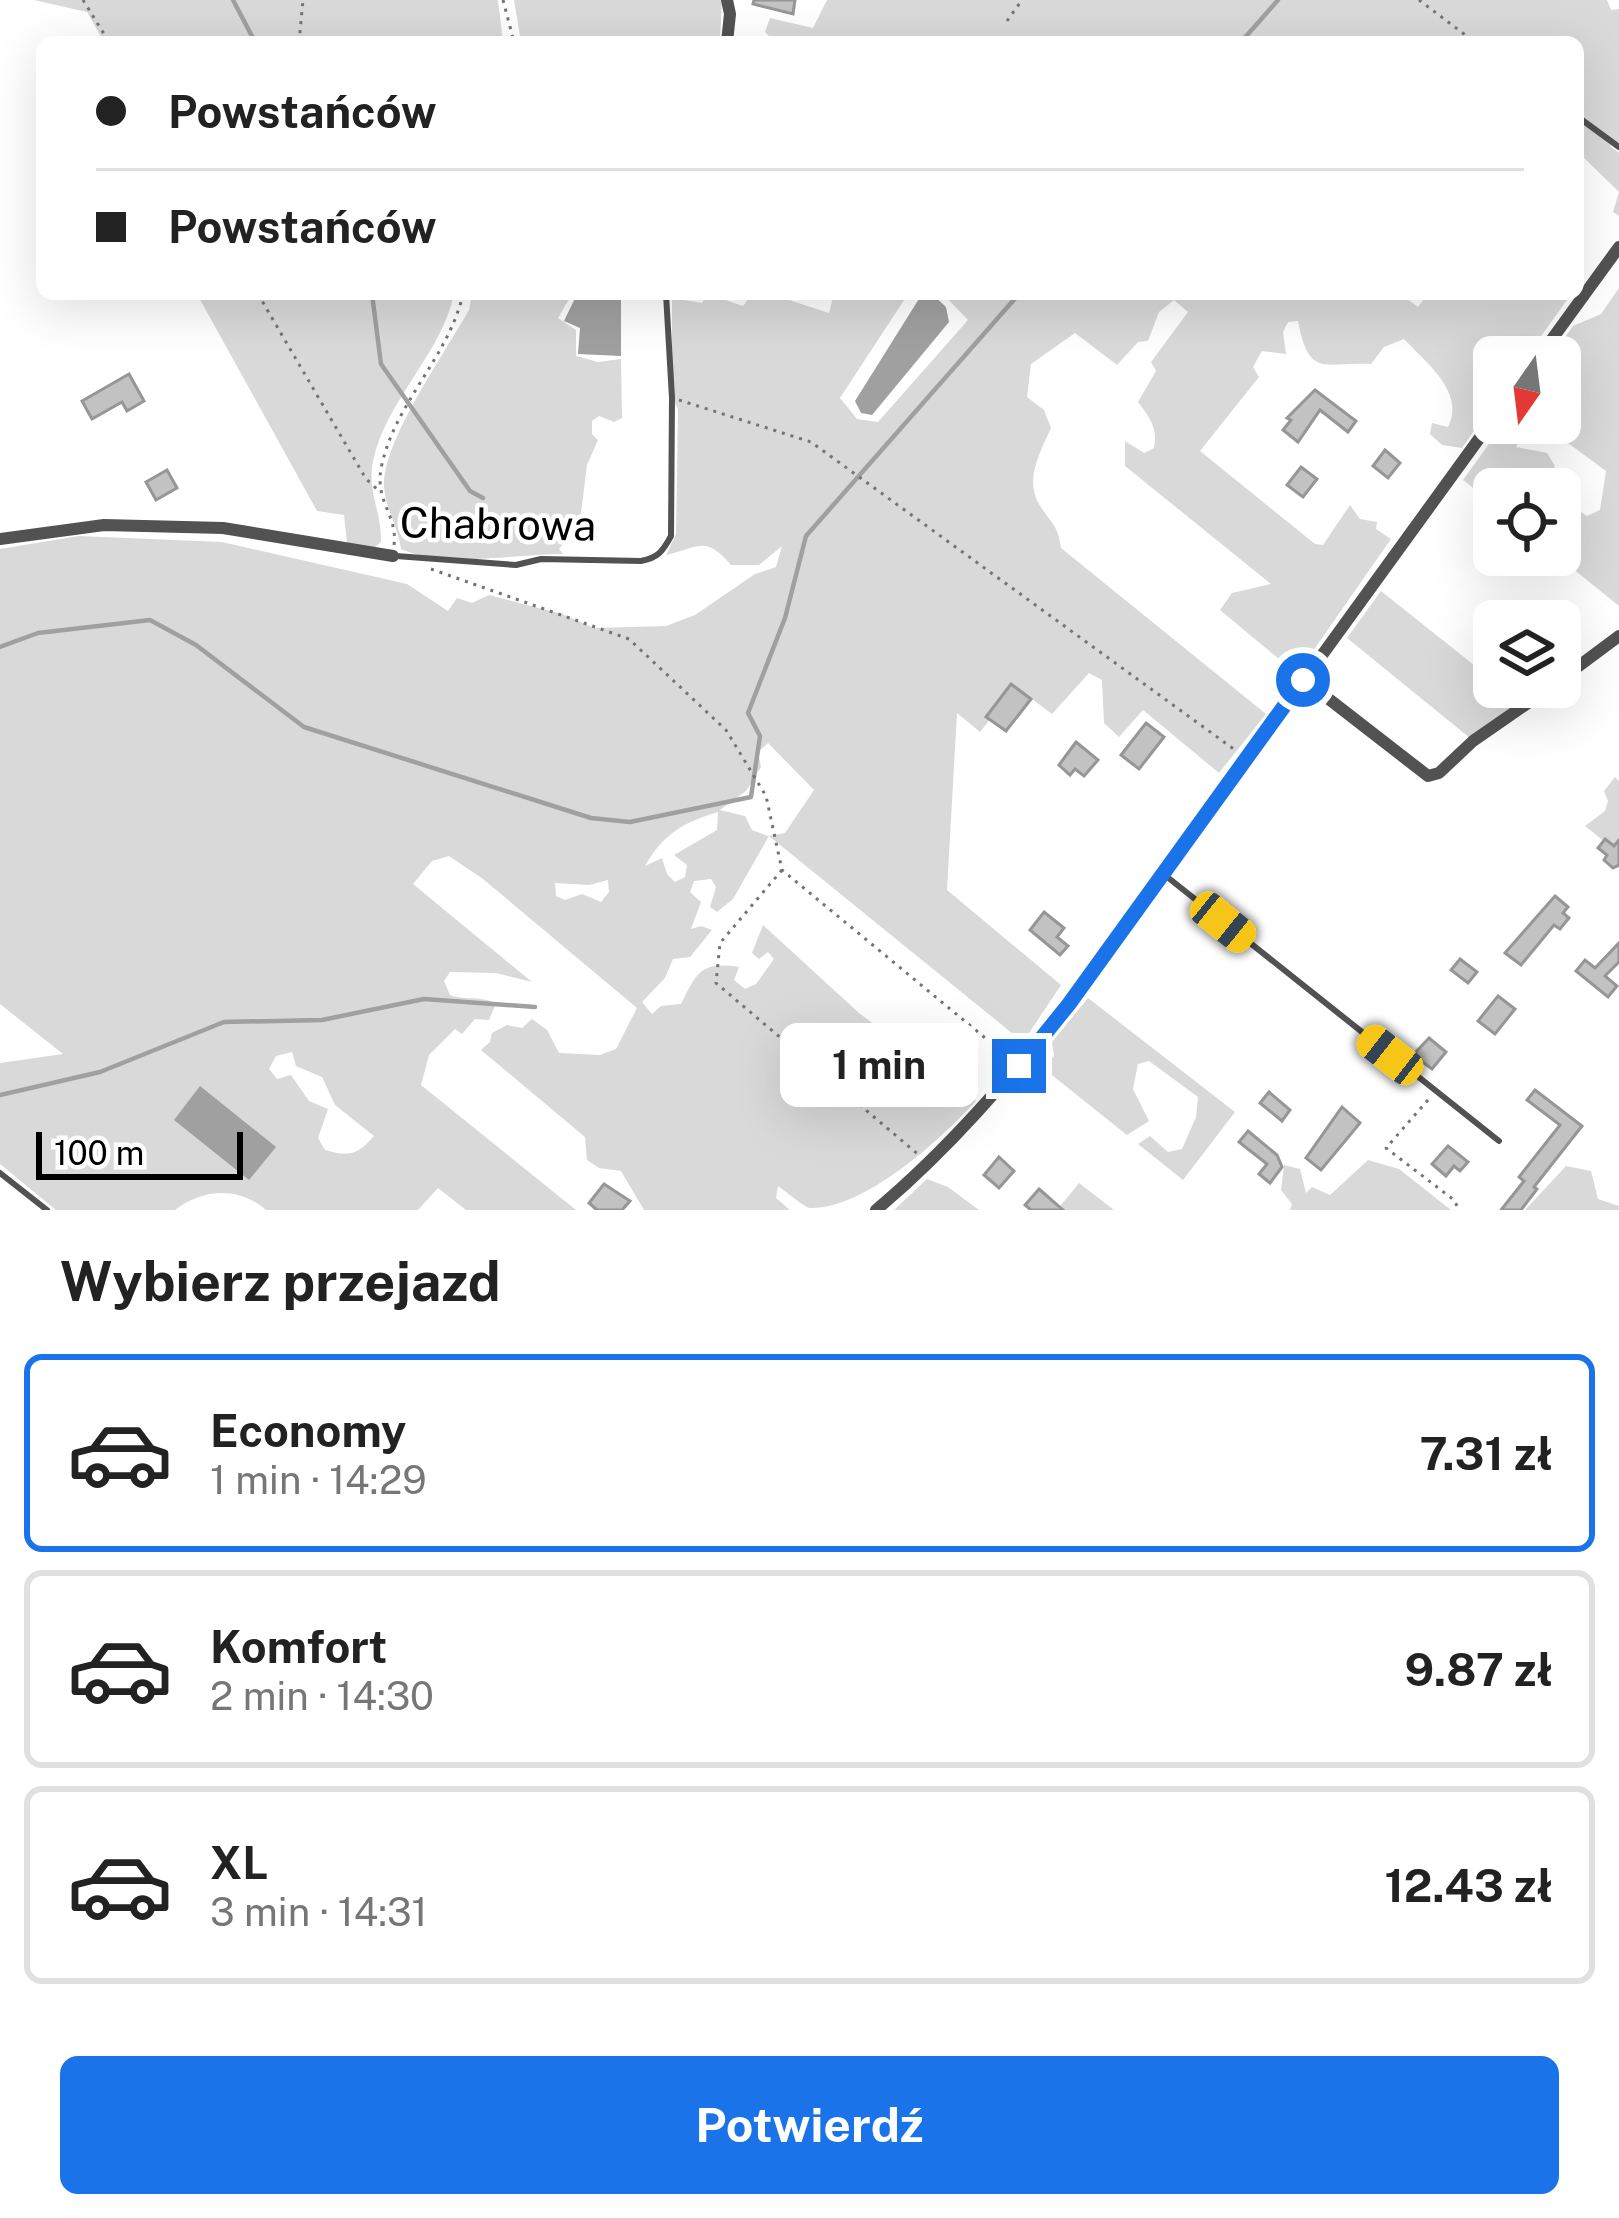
<!DOCTYPE html>
<html lang="pl">
<head>
<meta charset="utf-8">
<style>
  :root { --surface:#fff; --page:#f2f2f2; --text:#222; --muted:#767676; --line:#e0e0e0; --accent:#1a73e8 }
  body { margin:0; font-family:"Public Sans",sans-serif; background:var(--page); color:var(--text); height:100vh; display:flex; flex-direction:column; font-size:45px; white-space:nowrap }
  * { box-sizing:border-box; margin:0 }
  p { font-size:39px; color:var(--muted) }
  .icon { flex:none; width:66px; height:66px; fill:none; stroke:currentColor; stroke-width:2; stroke-linecap:round; stroke-linejoin:round }
  .map { position:relative; height:1210px; overflow:hidden }
  .panel { display:flex; flex-direction:column; background:var(--surface); flex:1 }
  .panel>* { flex:none }
  .guide { position:absolute; left:36px; top:36px; width:1548px; height:264px; border-radius:18px; box-shadow:0 12px 48px #0002; display:grid; align-content:center; height:264px; padding:0 60px; background:var(--surface) }
  .needle { width:78px; rotate:194deg }
  .controls { position:absolute; left:1473px; top:336px; display:grid; gap:24px }
  .controls a { display:grid; place-items:center; width:108px; height:108px; border-radius:18px; background:var(--surface); box-shadow:0 12px 48px #0002; font-size:60px }
  .scale { position:absolute; left:36px; bottom:30px; width:207px; box-sizing:border-box; padding-left:12px; border:6px solid #000; border-top:0; font-size:33px; line-height:42px; white-space:nowrap; color:#000; -webkit-text-stroke:9px #fff; paint-order:stroke }
  .end { position:absolute; width:54px; height:54px; margin:-27px; border:15px solid #1a73e8; background:#fff; box-shadow:0 0 0 6px #fff }
  .from { border-radius:50% }
  .bubble { position:absolute; height:84px; border-radius:18px; background:var(--surface); box-shadow:0 12px 48px #0002; font-size:39px; font-weight:700; line-height:84px; text-align:center }
  .car { position:absolute; width:36px; height:72px; margin:-36px -18px; border-radius:15px; box-shadow:0 0 9px 3px #0007; background:linear-gradient(#f5c518 24%,#345 0 40%,#f5c518 0 76%,#345 0 86%,#f5c518 0) }
  .guide b { display:flex; align-items:center; gap:42px; height:114px; font-size:45px }
  .guide b+b { border-top:3px solid var(--line) }
  .guide i { width:30px; height:30px; background:var(--text) }
  ul { padding:0; list-style:none }
  li { display:flex; align-items:center; gap:36px; height:198px; margin:0 24px 18px; padding:0 36px; border:6px solid var(--line); border-radius:18px }
  li div { flex:1 }
  li b { display:block; font-size:45px }
  li em { font-style:normal; font-weight:700 }
  li.current { border-color:var(--accent) }
  li>.icon { width:108px; height:108px; stroke-width:1.5 }
  h2 { padding:0 60px; font-size:54px; line-height:144px }
  .button { display:flex; gap:24px; margin-top:auto; padding:24px 60px }
  .button a { flex:1; height:138px; border-radius:18px; background:var(--accent); color:#fff; font-size:48px; font-weight:700; line-height:138px; text-align:center }
  .map>svg:first-child { display:block }
  .green { fill:#d9d9d9; fill-rule:evenodd }
  .water { fill:#a0a0a0 }
  .lines { fill:none; stroke-linecap:round; stroke-linejoin:round }
  .stream { stroke:#a0a0a0; stroke-width:4.5 }
  .building { fill:#c2c2c2; stroke:#969696; stroke-width:3 }
  .path { stroke:#747474; stroke-width:3; stroke-dasharray:3 6; stroke-linecap:butt }
  .lane { stroke:#525252; stroke-width:6 }
  .street { stroke:#525252; stroke-width:12 }
  .route { stroke:#1a73e8; stroke-width:15 }
  .labels { text-anchor:middle; stroke-width:9; stroke-linejoin:round; paint-order:stroke }
  .street-label { font-size:42px; fill:#000; stroke:#fff }
</style>
</head>
<body>
<div class="map">
<svg width="1619" height="1210" viewBox="0 0 1619 1210">
  <rect width="100%" height="100%" fill="#fff"/>
  <g class="green">
    <path d="M34,0H498L503,42H104L87,12Z"/>
    <path d="M514,0H722L720,42H521Z"/>
    <path d="M827,0H1607L1611,10L1619,9V142L1610,146L1619,153V216L1613,212L1619,192L1578,152V42H775L765,32L770,18L813,28Z"/>
    <path d="M1619,288V606L1556,555H1560V498L1587,516L1600,510L1606,471L1557,435L1560,357H1551L1573,326L1601,314Z"/>
    <path d="M197,294H454C441,355 386,400 373,461C367,491 382,513 381,542L374,548L347,543L344,515L317,511Z"/>
    <path d="M472,294H572L558,318L576,330V356L598,362L621,359L622,418L614,422L599,416L592,421V434L598,440L587,465L578,537L566,540L559,549L563,554C517,554 443,568 401,549C398,527 385,507 384,486C383,440 445,353 469,310Z"/>
    <path d="M708,294L743,306L752,294H771L829,313L834,294H908L840,398L857,419L878,422L968,320L943,294H1400L1418,307L1428,294H1566L1567,300L1526,357H1494V402L1462,448L1442,445L1430,434L1432,423L1448,427C1466,392 1425,362 1404,339L1384,347L1371,364C1325,361 1309,380 1298,321L1288,322L1283,332L1286,354L1262,351L1253,367L1259,377L1200,451L1315,544L1323,545L1350,505L1360,519L1377,522L1376,529L1391,539L1297,674L1220,610L1232,593L1271,584L1125,466V441L1144,453L1154,448C1158,428 1150,418 1138,402L1156,371L1151,362L1188,312L1174,300L1159,312L1148,341L1138,342L1117,365L1075,333L1031,364L1027,397L1044,410L1051,428C1041,451 1024,479 1039,504C1051,524 1057,522 1061,548L1266,714L1219,773L1143,710L1119,737L1104,723L1102,680L1089,673L1052,714L1016,687L980,732L957,713L947,890L1061,985L1023,1042L769,836L733,899L717,912L710,907L716,887L711,879L694,881L690,892L701,902L691,929L701,926L712,930L690,957L673,959L665,978L642,1002L652,1014L661,1006L681,1004C697,973 700,961 739,967L734,980L745,989L756,984L774,959L768,952L759,959L752,953L763,925L859,1013L976,1101C942,1138 865,1210 809,1208C799,1203 788,1193 778,1186L776,1198L790,1210H644L621,1171L599,1168L587,1160L585,1137L481,1050L490,1042L492,1033L507,1025L522,1028L532,1019L547,1030L559,1053L600,1055L616,1049L637,1008L483,879L449,856L432,861L413,884L532,982L496,973L450,972L444,981L450,995C467,1001 475,995 496,1003L489,1020L475,1019L462,1034L455,1029L429,1055L421,1085L576,1210H466L438,1188L418,1210H266C239,1187 204,1188 175,1210H56L0,1164V1063L63,1054L0,1004V549L79,536L222,542L407,584L448,611L457,598L472,603L489,595L562,614L594,628L666,626L695,615L755,574L776,567L782,546L759,565H731C705,535 701,547 666,555L676,534L678,409L672,398V298L702,303ZM768,743L814,790L785,833L768,836L752,830L745,816L720,810L746,791L761,767L758,752ZM718,812L717,830L674,855L687,865L685,877L675,882L667,874L662,858L645,866C663,834 684,822 718,812ZM608,880L609,892L601,902L582,894L565,900L556,896L555,883L589,885ZM292,1052L296,1066L322,1077L335,1105L374,1136C358,1155 348,1157 325,1150L318,1138L328,1109L309,1101L291,1075L277,1079L269,1069L276,1056Z"/>
    <path d="M1504,423H1530L1516,447L1547,453L1555,466L1545,484L1550,489H1494V504L1463,480Z"/>
    <path d="M1381,591L1494,681V687H1501L1520,702L1470,738L1347,638Z"/>
    <path d="M1615,777L1619,781V853L1585,826L1605,811L1608,801L1604,791Z"/>
    <path d="M1088,998L1235,1112L1183,1180L1138,1144L1150,1136L1168,1152L1182,1149L1196,1117L1198,1097L1149,1061L1138,1064L1133,1089L1149,1121L1127,1135L1043,1068L1054,1056L1052,1042Z"/>
    <path d="M1368,1160L1399,1169L1451,1210H1290L1292,1204L1281,1190L1284,1165L1300,1169L1306,1193L1312,1187L1330,1195Z"/>
    <path d="M1566,1166L1591,1171L1598,1199L1619,1206V1210H1525Z"/>
    <path d="M927,1179L948,1187L979,1210H894Z"/>
    <path d="M1079,1183L1114,1210H1057Z"/>
  </g>
  <g class="water">
    <path d="M577,294H621V356L578,354L580,328L564,321Z"/>
    <path d="M922,294H932L946,307L949,322L872,415L861,413L855,401Z"/>
    <path d="M200,1086L276,1147L249,1180L174,1120Z"/>
  </g>
  <g class="lines">
    <g class="stream">
      <path d="M233,0L255,42"/>
      <path d="M1241,42L1278,0"/>
      <path d="M372,294L381,364L470,491L483,498"/>
      <path d="M0,647L38,633L150,620L196,645L304,727L591,818L630,822L751,797L760,736L748,713L785,618L806,536L1019,294"/>
      <path d="M0,1095L100,1072L224,1022L322,1020L424,999L535,1007"/>
    </g>
  </g>
  <g class="building">
    <path d="M754,0H795L793,14L753,4Z"/>
    <path d="M129,374L144,401L127,411L122,402L92,419L82,401Z"/>
    <path d="M1315,390L1356,421L1348,432L1320,410L1298,442L1283,430L1291,420L1287,418Z"/>
    <path d="M1385,450L1400,463L1388,478L1373,466Z"/>
    <path d="M1301,467L1317,479L1303,497L1287,485Z"/>
    <path d="M167,470L177,488L156,500L146,482Z"/>
    <path d="M1011,684L1031,699L1006,731L986,717Z"/>
    <path d="M1146,723L1164,737L1139,769L1121,755Z"/>
    <path d="M1076,742L1098,760L1084,776L1075,769L1070,775L1059,765Z"/>
    <path d="M1605,839L1614,846L1619,840V865L1613,868L1604,860L1607,855L1598,848Z"/>
    <path d="M1555,896L1568,907L1563,913L1569,918L1560,929L1554,925L1521,965L1505,953Z"/>
    <path d="M1044,912L1064,928L1057,937L1068,946L1060,955L1030,930Z"/>
    <path d="M1619,943V962L1605,976L1617,986L1608,997L1576,971L1585,960L1595,968Z"/>
    <path d="M1460,959L1477,972L1468,983L1451,970Z"/>
    <path d="M1498,996L1515,1009L1495,1034L1478,1021Z"/>
    <path d="M1429,1038L1446,1052L1432,1069L1413,1055Z"/>
    <path d="M1535,1090L1582,1126L1534,1187L1537,1189L1521,1210H1501L1524,1181L1519,1177L1560,1125L1527,1100Z"/>
    <path d="M1269,1092L1290,1110L1282,1121L1260,1103Z"/>
    <path d="M1342,1107L1360,1123L1321,1170L1306,1158Z"/>
    <path d="M1248,1131L1277,1155L1282,1167L1270,1183L1259,1174L1267,1164L1239,1142Z"/>
    <path d="M1448,1146L1468,1162L1460,1171L1454,1166L1446,1176L1432,1164Z"/>
    <path d="M999,1157L1014,1171L999,1188L984,1175Z"/>
    <path d="M604,1184L630,1201L622,1210H597L589,1203Z"/>
    <path d="M1039,1189L1063,1210H1031L1025,1205Z"/>
  </g>
  <g class="lines">
    <g class="path">
      <path d="M83,0L109,42"/>
      <path d="M503,0L514,42"/>
      <path d="M1419,0L1468,37"/>
      <path d="M1007,21L1022,0"/>
      <path d="M299,42L303,0"/>
      <path d="M258,294L366,479L377,489"/>
      <path d="M679,400L811,442L1235,750"/>
      <path d="M394,545C398,514 373,501 382,464C396,402 449,356 463,294"/>
      <path d="M431,569L629,639L726,730L766,796L782,870L1007,1056"/>
      <path d="M782,870L720,943L716,983L920,1156"/>
      <path d="M1428,1100L1386,1148L1454,1200L1459,1210"/>
    </g>
    <g class="lane">
      <path d="M1474,41L1475,42"/>
      <path d="M1578,117L1619,147"/>
      <path d="M396,556L516,565L541,559L641,561C658,558 663,551 671,536L672,398L666,294"/>
      <path d="M1166,876L1499,1141"/>
      <path d="M0,1173L47,1210"/>
    </g>
    <g class="street">
      <path d="M727,42L730,14L727,0"/>
      <path d="M1539,357L1619,247"/>
      <path d="M0,539L104,525L223,528L393,556"/>
      <path d="M1303,679L1428,776L1439,773L1473,741L1551,687"/>
      <path d="M1560,680L1619,636"/>
      <path d="M876,1210C949,1149 1009,1078 1069,1004L1494,418"/>
    </g>
  </g>
  <g class="lines">
    <path class="route" d="M1019,1066L1069,1004L1303,680"/>
  </g>
  <g class="labels">
    <g class="street-label">
      <text transform="translate(498 524) rotate(1)" y="15">Chabrowa</text>
    </g>
  </g>
</svg>
<div class="controls">
<a><svg class="needle" viewBox="-14 -14 28 28"><path d="M0-13l5 13h-10z" fill="#e53935"/><path d="M0 13l5-13h-10z" fill="#767676"/></svg></a>
<a><svg class="icon" aria-label="locate" viewBox="0 0 24 24"><circle cx="12" cy="12" r="6"/><path d="M12 2v4M12 18v4M2 12h4M18 12h4"/></svg></a>
<a><svg class="icon" aria-label="layers" viewBox="0 0 24 24"><path d="M12 4l9 5-9 5-9-5zM3 14l9 5 9-5"/></svg></a>
</div>
<div class="scale">100 m</div>
<i class="end from" style="left:1303px;top:680px"></i>
<i class="end" style="left:1019px;top:1066px"></i>
<div class="bubble" style="left:780px;top:1023px;width:198px">1 min</div>
<i class="car" style="left:1223px;top:922px;rotate:129deg"></i>
<i class="car" style="left:1390px;top:1055px;rotate:308deg"></i>
<div class="guide">
<b><i class="from"></i>Powstańców</b>
<b><i></i>Powstańców</b>
</div>
</div>
<section class="panel">
<h2>Wybierz przejazd</h2>
<ul>
<li class="current"><svg class="icon" aria-label="car" viewBox="0 0 24 24"><path d="M5 17H2v-5l4-1 3-4h7l3 4 3 1v5h-3M9 17h6M6 11h13"/><circle cx="7" cy="17" r="2"/><circle cx="17" cy="17" r="2"/></svg><div><b>Economy</b><p>1 min · 14:29</p></div><em>7.31 zł</em></li>
<li><svg class="icon" aria-label="car" viewBox="0 0 24 24"><path d="M5 17H2v-5l4-1 3-4h7l3 4 3 1v5h-3M9 17h6M6 11h13"/><circle cx="7" cy="17" r="2"/><circle cx="17" cy="17" r="2"/></svg><div><b>Komfort</b><p>2 min · 14:30</p></div><em>9.87 zł</em></li>
<li><svg class="icon" aria-label="car" viewBox="0 0 24 24"><path d="M5 17H2v-5l4-1 3-4h7l3 4 3 1v5h-3M9 17h6M6 11h13"/><circle cx="7" cy="17" r="2"/><circle cx="17" cy="17" r="2"/></svg><div><b>XL</b><p>3 min · 14:31</p></div><em>12.43 zł</em></li>
</ul>
<div class="button"><a>Potwierdź</a></div>
</section>
</body>
</html>
